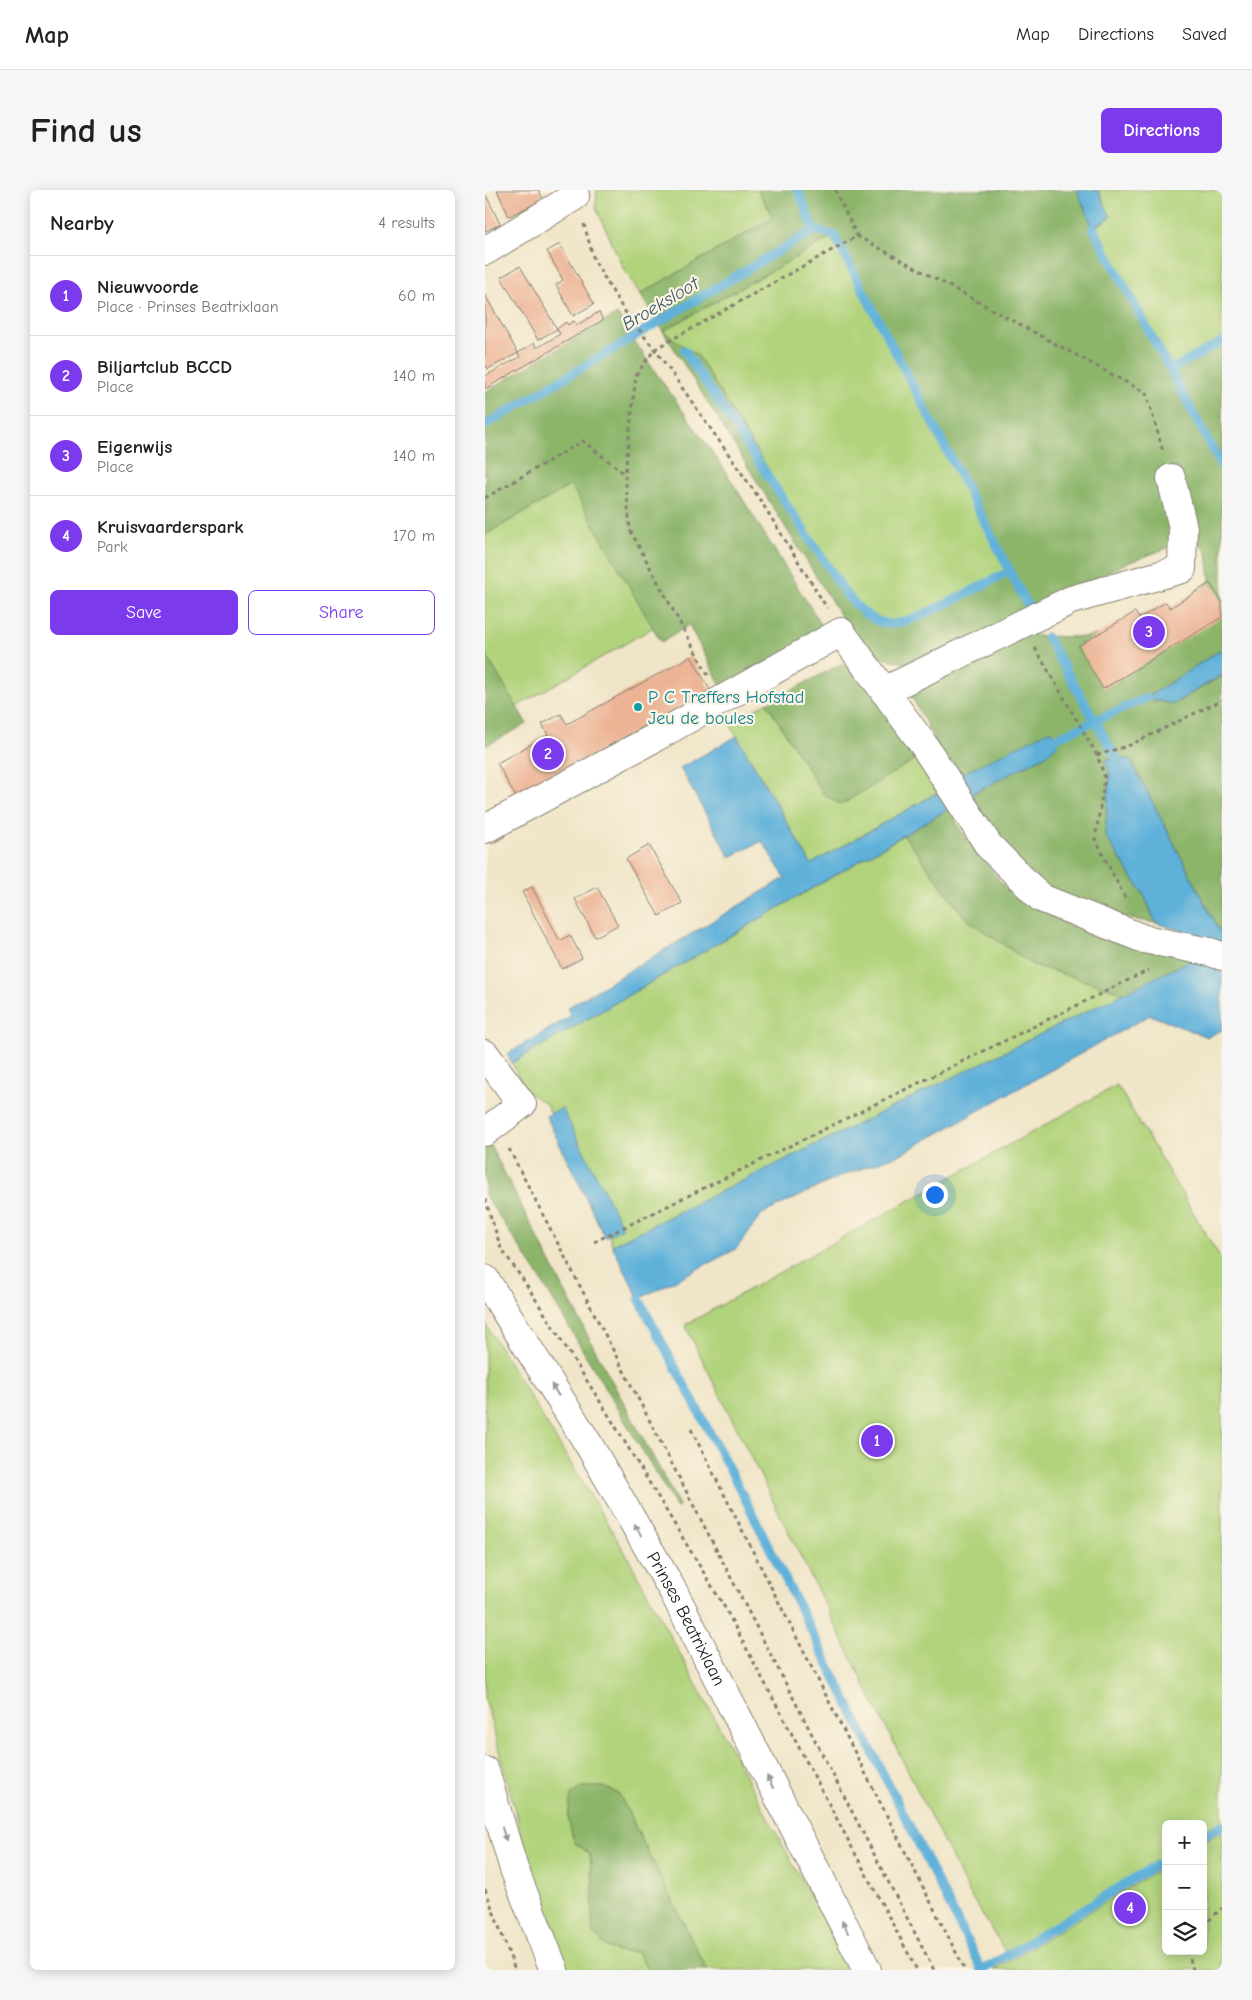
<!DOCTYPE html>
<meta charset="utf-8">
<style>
body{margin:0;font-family:"Comic Neue",sans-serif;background:#f6f6f6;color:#202124}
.controls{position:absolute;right:15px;bottom:15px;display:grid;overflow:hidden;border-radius:8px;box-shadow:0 2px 12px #0003}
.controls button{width:45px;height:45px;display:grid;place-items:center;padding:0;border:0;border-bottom:1px solid #e0e0e0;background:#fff;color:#202124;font:25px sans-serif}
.you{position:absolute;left:449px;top:1004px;width:18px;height:18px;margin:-12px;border:4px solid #fff;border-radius:50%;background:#1a73e8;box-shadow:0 0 0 8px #1a73e833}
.badge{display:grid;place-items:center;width:32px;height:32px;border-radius:50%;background:#7c3aed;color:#fff;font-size:16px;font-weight:700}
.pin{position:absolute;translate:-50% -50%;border:2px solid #fff;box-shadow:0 1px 5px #0006}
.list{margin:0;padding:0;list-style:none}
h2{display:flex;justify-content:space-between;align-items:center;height:65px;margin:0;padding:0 20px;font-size:21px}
h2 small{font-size:16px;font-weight:400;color:#757577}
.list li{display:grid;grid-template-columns:32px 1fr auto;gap:15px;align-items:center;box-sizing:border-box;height:80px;padding:0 20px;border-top:1px solid #e0e0e0}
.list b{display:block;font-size:19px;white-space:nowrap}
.list p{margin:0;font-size:16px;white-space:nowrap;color:#757577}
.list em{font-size:16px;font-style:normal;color:#757577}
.actions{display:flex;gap:10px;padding:15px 20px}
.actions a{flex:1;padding:11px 0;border:1px solid #7c3aed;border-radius:8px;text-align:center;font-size:18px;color:#7c3aed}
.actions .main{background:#7c3aed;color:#fff}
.icon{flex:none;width:28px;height:28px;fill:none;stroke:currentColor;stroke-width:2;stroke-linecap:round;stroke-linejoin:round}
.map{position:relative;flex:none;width:737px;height:1780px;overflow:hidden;border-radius:8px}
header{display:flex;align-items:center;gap:30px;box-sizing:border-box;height:70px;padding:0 25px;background:#fff;border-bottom:1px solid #e0e0e0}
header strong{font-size:24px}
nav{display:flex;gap:28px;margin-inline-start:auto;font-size:18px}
.intro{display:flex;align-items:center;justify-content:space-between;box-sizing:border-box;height:120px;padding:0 30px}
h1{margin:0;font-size:35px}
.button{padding:12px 22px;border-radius:8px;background:#7c3aed;color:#fff;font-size:18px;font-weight:700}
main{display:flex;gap:30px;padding:0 30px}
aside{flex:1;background:#fff;border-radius:8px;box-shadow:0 2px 12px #0003}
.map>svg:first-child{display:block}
</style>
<header>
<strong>Map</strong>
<nav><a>Map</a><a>Directions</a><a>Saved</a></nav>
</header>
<div class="intro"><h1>Find us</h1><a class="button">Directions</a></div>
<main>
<aside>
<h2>Nearby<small>4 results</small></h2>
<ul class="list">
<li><span class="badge">1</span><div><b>Nieuwvoorde</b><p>Place · Prinses Beatrixlaan</p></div><em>60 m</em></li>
<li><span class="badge">2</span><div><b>Biljartclub BCCD</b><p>Place</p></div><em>140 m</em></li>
<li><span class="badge">3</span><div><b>Eigenwijs</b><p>Place</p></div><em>140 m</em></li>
<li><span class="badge">4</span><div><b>Kruisvaarderspark</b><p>Park</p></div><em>170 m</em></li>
</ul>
<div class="actions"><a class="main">Save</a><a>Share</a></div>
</aside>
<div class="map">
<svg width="737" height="1780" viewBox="0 0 737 1780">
<rect width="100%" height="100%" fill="#fcf5e5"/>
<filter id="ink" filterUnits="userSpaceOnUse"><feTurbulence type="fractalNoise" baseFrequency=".02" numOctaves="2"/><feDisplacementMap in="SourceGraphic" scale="10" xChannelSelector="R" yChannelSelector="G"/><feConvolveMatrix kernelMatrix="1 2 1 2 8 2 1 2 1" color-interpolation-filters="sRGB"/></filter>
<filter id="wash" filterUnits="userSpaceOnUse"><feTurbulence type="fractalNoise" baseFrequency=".0096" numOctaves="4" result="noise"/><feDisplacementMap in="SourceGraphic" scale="20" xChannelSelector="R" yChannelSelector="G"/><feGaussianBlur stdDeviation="1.12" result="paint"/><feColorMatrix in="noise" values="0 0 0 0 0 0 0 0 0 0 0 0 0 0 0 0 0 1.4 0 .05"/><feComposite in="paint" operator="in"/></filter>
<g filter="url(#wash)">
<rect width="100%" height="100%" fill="#f0e5c8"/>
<path fill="#b1d37b" stroke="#66784c" d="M112,0h161l15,28 -133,76 -17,-26 -27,-61z
M613,0h124v152l-52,28 -77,-142 17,-11z
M349,46l176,336c-22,11 -99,54 -120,52 -19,-2 -32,-17 -44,-29l-183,-264z
M86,295l83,142 -138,80 -31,-54v-118z
M282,513l56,91 96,-37 18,36 -126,71 -82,-141z
M419,645l61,83 68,47 92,28 -513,252 -6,-26 -60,-115 -21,-14 -13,-27z
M632,895l105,176v561l-19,11v-9h-37v32l-159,98 -37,-59 -285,-570z
M0,1133l140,229 225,418h-143l-88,-176 -17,-7 -28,54 16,13 3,29 23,69h21l11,18h-81l-20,-41 -62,-230z
M737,1641v139h-228l172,-105v86h37v-109z"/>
<path fill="#8cb56b" stroke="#546844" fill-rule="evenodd" d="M273,0h319l16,38 77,141 52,-27v307l-75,49 26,6 49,-28v260l-92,-177 -24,1 4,15 -5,60 40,62 11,26 -57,-9 -48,-24 -52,-45 -29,-50 76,-40 -87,20 -15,-17 -34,-65 117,-61 11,4 46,1 70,-13 13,-5 43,-38 -3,-28 -6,-9 -18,-2 -61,23 -91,47 -122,52 -26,-6 -29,-21 -214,-343 133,-76zM349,46l176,336c-22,11 -99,54 -120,52 -19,-2 -32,-17 -44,-29l-148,-239 -35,-25z
M132,124l32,49 73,103 110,176 -105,55 -38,-72 -28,17 -90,-157 -86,50v-143z
M0,463l42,71 -42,22z
M358,473l31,27 45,67 -78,48 -18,-11 -56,-91z
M465,618l9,20 52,67 86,43 98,20 -70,35 -92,-28 -68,-47 -61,-83z
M0,945l108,211 86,159 -1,3 -2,-1 -138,-232 -53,-80z
M96,1597h22l16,7 88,176h-59l-11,-18c-25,0 -29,-1 -45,-20l1,-50 -3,-28 -16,-12 -6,-24 3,-23z"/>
<path fill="#5fb1da" stroke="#3e667b" d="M592,0h21l13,27 -18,11z
M737,459v26l-49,29 -27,-6z
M566,540l8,13 -13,12 -76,40 -11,-20z
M252,546l74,128 126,-71 13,15 -438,255 -5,-9 64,-38 -4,-8 218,-130 -23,-37 -32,16 -50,-89z
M620,569h25l92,177v7l-66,-20 -11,-26 -40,-62 5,-60z
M710,768l27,11v61l-15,7 -57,-22 -251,140 -58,21 -79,38 -26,35 -97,50 -27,-54z
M77,918l61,120 -18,9 -59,-121z"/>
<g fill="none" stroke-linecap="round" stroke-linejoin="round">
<path stroke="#5fb1da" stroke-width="9" d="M608,38l77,142 52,-28
M199,160l162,244c11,13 25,28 43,30 21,2 99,-42 121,-53l-176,-336 -20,-5
M685,180l52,97
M0,235l329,-195 -16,-40
M525,382l21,39
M562,447l70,122
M571,548l90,-40
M154,1109l105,198 238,473
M718,1646l19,-11
M498,1780l183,-111"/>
</g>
<g id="blocks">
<path fill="#ecb394" d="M12,0h42l4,10 -34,16z
M0,3l15,31 -15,7z
M75,54l34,60 -21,12 -17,-31 7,-5 -16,-29z
M35,76l37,63 -19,11 -37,-63z
M0,105l33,58 -30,16 -3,-6z
M114,122l4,8 -118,69v-13l35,-19 -2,-4 16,-10 3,5 23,-14 -3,-5 9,-7 2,3 6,-4 3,4z
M725,393l12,19v15l-119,72 -25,-43 57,-34 4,6 27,-16 4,6z
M206,466l19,34 -194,107 -19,-34 51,-28 -6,-11 19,-10 6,10z
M15,636l5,10 -13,8 -6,-10z
M164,655l33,58 -23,13 -33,-57z
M47,697l28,54 10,-6 12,23 -20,11 -40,-77z
M112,697l21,38 -23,12 -20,-38z"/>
</g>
</g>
<g filter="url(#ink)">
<use href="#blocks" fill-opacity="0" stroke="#868072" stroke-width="1"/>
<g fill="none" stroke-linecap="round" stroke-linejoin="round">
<defs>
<path id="minor" d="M0,61l90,-55 -1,-6
M399,501l187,-91 111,-31 1,-41 -12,-50
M0,639l171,-92 185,-105 82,112 66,102 52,52 103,41 66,13 12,4
M0,864l37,50 -37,28"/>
<g id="major">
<path id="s1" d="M0,1089l104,166 84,146 194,379"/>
<path d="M0,1581l29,98 40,101"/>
</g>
</defs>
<use href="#minor" stroke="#868072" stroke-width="30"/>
<use href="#major" stroke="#868072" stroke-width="30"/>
<path stroke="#868072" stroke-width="3" stroke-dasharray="4 4" stroke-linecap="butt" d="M350,0l22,46
M99,34l10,36 29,49 39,50 97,139 68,110
M0,308l98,-57 42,33
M550,458l62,107 8,23 -10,61 31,61
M223,485l-78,-145 -5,-56 11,-99 19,-26 202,-113 289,157 17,58
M612,565l31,-9 94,-46
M24,959l425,821
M0,1009l16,49 25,36 85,135 114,189 192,362
M109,1052l555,-272
M206,1239l274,541
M0,1699l30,81
M718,1736l19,-18
M703,1761l5,19"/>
<use href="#minor" stroke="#fff" stroke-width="28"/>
<use href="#major" stroke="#fff" stroke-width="28"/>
</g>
<defs><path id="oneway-solid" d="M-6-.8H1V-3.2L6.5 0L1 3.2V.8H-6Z" transform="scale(1.25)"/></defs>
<g fill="#999">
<use href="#oneway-solid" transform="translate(70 1200) rotate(-122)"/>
<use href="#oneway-solid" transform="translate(153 1340) rotate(-120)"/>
<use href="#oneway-solid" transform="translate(285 1592) rotate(-117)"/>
<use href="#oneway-solid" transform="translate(19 1644) rotate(73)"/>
<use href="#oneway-solid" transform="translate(360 1737) rotate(-117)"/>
</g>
</g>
<circle fill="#0f9aa8" stroke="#fcf5e5" stroke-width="2" cx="153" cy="517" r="5"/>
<g text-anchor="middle" stroke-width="4.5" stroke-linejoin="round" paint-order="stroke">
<g font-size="18" fill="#0d838f" stroke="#fcf5e5" text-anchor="start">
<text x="163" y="513">P C Treffers Hofstad<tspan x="163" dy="21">Jeu de boules</tspan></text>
</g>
<g font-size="18" fill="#1c1c1c" stroke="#fcf5e5">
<text dy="6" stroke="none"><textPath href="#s1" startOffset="395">Prinses Beatrixlaan</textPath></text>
</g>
<g font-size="19" font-style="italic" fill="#375868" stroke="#fcf5e5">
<text transform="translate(175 113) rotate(-31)" y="7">Broeksloot</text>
</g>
</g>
</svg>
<div class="controls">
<button>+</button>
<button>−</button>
<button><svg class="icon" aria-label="layers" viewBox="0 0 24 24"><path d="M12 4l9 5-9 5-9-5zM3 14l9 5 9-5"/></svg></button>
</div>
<div class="you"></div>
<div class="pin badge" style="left:392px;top:1251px">1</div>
<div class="pin badge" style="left:63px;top:564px">2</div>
<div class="pin badge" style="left:664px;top:442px">3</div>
<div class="pin badge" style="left:645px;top:1718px">4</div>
</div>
</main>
